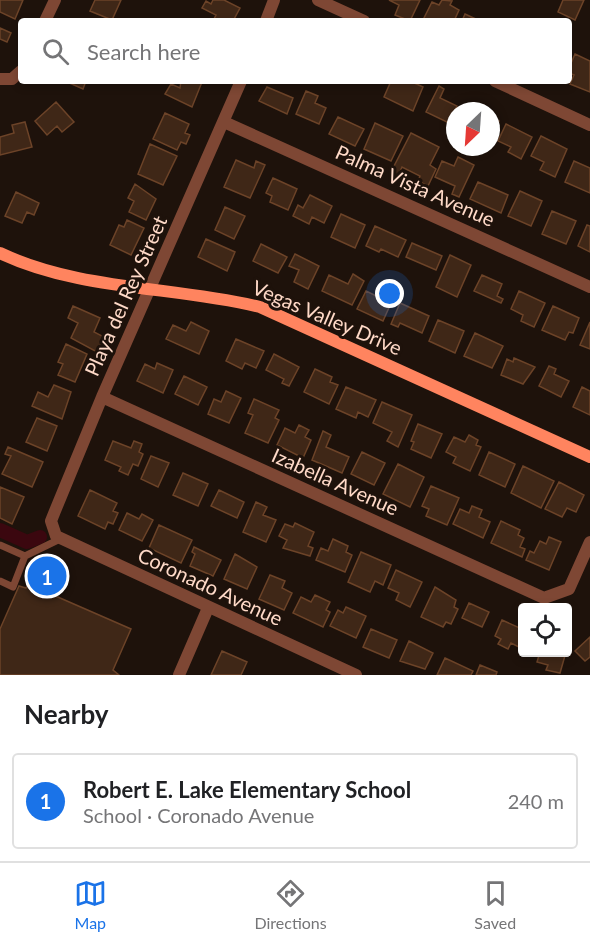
<!DOCTYPE html>
<meta charset="utf-8">
<style>
body{margin:0;font-family:Lato,sans-serif;background:#f2f2f2;color:#202124}
.controls{position:absolute;right:18px;bottom:18px;display:grid;overflow:hidden;border-radius:6px;box-shadow:0 3px 9px #0003}
.controls button{width:54px;height:54px;display:grid;place-items:center;padding:0;border:0;border-bottom:2px solid #e0e0e0;background:#fff;color:#202124;font:30px sans-serif}
.compass{position:absolute;left:446px;top:102px;width:54px;height:54px;border-radius:50%;background:#fff;box-shadow:0 3px 9px #0003;rotate:205deg}
.you{position:absolute;left:390px;top:294px;width:21px;height:21px;margin:-15px;border:4px solid #fff;border-radius:50%;background:#1a73e8;box-shadow:0 0 0 9px #1a73e833}
.badge{display:grid;place-items:center;width:39px;height:39px;border-radius:50%;background:#1a73e8;color:#fff;font-size:20px;font-weight:700}
.pin{position:absolute;translate:-50% -50%;border:3px solid #fff;box-shadow:0 2px 6px #0006}
.list{margin:0;padding:0;list-style:none}
h2{display:flex;justify-content:space-between;align-items:center;height:78px;margin:0;padding:0 24px;font-size:26px}
h2 small{font-size:20px;font-weight:400;color:#757577}
.list li{display:grid;grid-template-columns:39px 1fr auto;gap:18px;align-items:center;box-sizing:border-box;height:96px;margin:0 12px 12px;padding:0 12px;border:2px solid #e0e0e0;border-radius:6px}
.list b{display:block;font-size:22px;white-space:nowrap}
.list p{margin:0;font-size:20px;white-space:nowrap;color:#757577}
.list em{font-size:20px;font-style:normal;color:#757577}
.icon{flex:none;width:33px;height:33px;fill:none;stroke:currentColor;stroke-width:2;stroke-linecap:round;stroke-linejoin:round}
.map{position:relative;flex:none;width:590px;height:675px;overflow:hidden}
.search{position:absolute;background:#fff;box-shadow:0 3px 9px #0003;left:18px;right:18px;top:18px;height:66px;display:flex;align-items:center;gap:15px;box-sizing:border-box;padding:0 21px;border-radius:6px;color:#757577;font-size:22px}
.sheet{height:186px;background:#fff}
nav{display:flex;justify-content:space-around;align-items:center;box-sizing:border-box;height:84px;border-top:2px solid #e0e0e0;background:#fff;font-size:16px;color:#757577}
nav a{display:grid;justify-items:center;gap:3px}
nav .on{color:#1a73e8}
.map>svg:first-child{display:block}
</style>
<div class="map">
<svg width="590" height="675" viewBox="0 0 590 675">
<rect width="100%" height="100%" fill="#1e120b"/>
<g fill="none" stroke-linecap="round" stroke-linejoin="round">
<path stroke="#3b070f" stroke-width="14" d="M0,530l27,12 13,-5"/>
</g>
<path fill="#3f2717" stroke="#6c4328" stroke-width="1.5" d="M0,0h23l-8,19 -15,-7z
M95,0h26l-9,20 -22,-9z
M213,0h11l16,8 -7,13h-20l3,-6 -14,-7 4,-7 5,3z
M389,0h31l-10,21 -15,-6 4,-10z
M442,0l10,1 -2,4 9,5 -5,11h-24l-6,-3 8,-16 7,3z
M563,0h21l-9,20 -17,-8z
M465,14l15,7h-18z
M0,28l11,5 -4,9 -7,-3z
M575,54l15,7v31l-20,-8 4,-9 -5,-2v-5z
M65,81h21l-3,8z
M181,81l21,1 -10,25 -27,-13 6,-10 9,4z
M391,81h19l13,6 -10,24 -29,-14z
M439,86l5,3 -4,9 17,8 -8,17 -23,-11z
M267,87l26,11 -6,16 -28,-13z
M306,91l12,5 -3,7 11,5 -7,16 -23,-10z
M56,102l18,20 -12,10 -5,-6 -10,9 -12,-14z
M165,113l24,11 -4,9 5,2 -4,9 -5,-2 -4,8 -24,-11z
M338,117l26,12 -9,17 -26,-12z
M491,117l8,4 -7,14h-1z
M25,122l7,25 -32,8v-18l14,-4 -2,-8z
M375,123l28,13 -12,25 -27,-12z
M506,124l26,13 -11,22 -13,-7 3,-5 -13,-6z
M411,133l28,14 -9,18 6,4 -8,17 -10,-5 2,-5 -18,-9 -4,9 -7,-4z
M541,136l26,13 -12,28 -15,-7 4,-8 -13,-6z
M150,144l27,12 -14,29 -25,-11z
M458,157l16,8 -15,32 -7,-3 3,-8 -20,-9 7,-16 12,5z
M236,160l18,8 2,-7 9,4 -15,33 -26,-11z
M574,161l16,7v25l-25,-11z
M273,178l24,11 -9,21 -18,-8 2,-6 -6,-3z
M478,182l30,13 -7,18 -31,-14z
M135,184l21,15 -10,21 -17,-8 5,-11 -6,-3z
M520,191l22,10 -11,25 -23,-10z
M16,192l23,11 -5,12 -7,-3 -5,11 -17,-7z
M310,195l22,11 -8,17 -12,-6 -3,7 -16,-8 5,-11 5,3z
M225,207l20,9 -11,23 -19,-9z
M552,211l24,10 -10,23 -24,-10z
M341,214l24,11 -10,23 -24,-11z
M127,220l17,8 -13,27 -21,-10 9,-20 5,2z
M587,225l3,1v26l-12,-6z
M375,226l31,14 -8,17 -17,-8 -2,3 -13,-6z
M206,239l29,13 -8,19 -29,-14z
M412,243l30,13 -6,14 -30,-13z
M261,244l26,13 -9,16 -25,-12z
M295,254l24,12 -11,23 -14,-7 5,-12 -10,-4z
M450,255l21,10 -14,32 -21,-10z
M353,274l11,7 -12,24 -30,-14 7,-16 19,9z
M482,275l20,9 -5,12 6,3 -2,4 -27,-12z
M366,291l25,12 -8,18 -26,-12z
M519,291l26,12 -11,24 -13,-6 2,-6 -12,-6z
M400,303l29,13 -7,17 -22,-10 -2,4 -7,-3z
M73,306l27,12 -6,14 10,5 -7,15 -26,-14 7,-15 -10,-5z
M553,306l26,12 -6,15 -4,-1 -4,8 -23,-10z
M438,320l26,11 -9,22 -26,-12z
M191,322l18,9 -10,23 -33,-15 7,-14 13,6z
M590,322v27l-10,-4z
M475,333l28,13 -11,22 -28,-12z
M236,339l28,12 -8,17 -11,-5 -3,6 -16,-8z
M66,344l21,10 -12,28 -17,-7 5,-11 -5,-2z
M274,354l25,13 -10,19 -7,-3 2,-4 -18,-9z
M514,358l21,9 -12,17 -22,-9 6,-16 6,3z
M157,363l16,7 -10,23 -26,-12 8,-17 10,5z
M549,366l7,3 -2,5 15,7 -8,16 -22,-11z
M315,369l17,8 -2,5 8,3 -9,19 -25,-12z
M184,376l23,11 -9,18 -23,-11z
M54,385l17,7 -9,27 -30,-13 6,-14 10,5z
M346,387l30,13 -8,17 -10,-5 -2,6 -20,-9z
M582,387l8,4v24l-17,-8z
M226,391l15,7 -12,25 -21,-9 6,-15 7,3z
M254,399l25,11 -4,8 4,2 -11,23 -23,-10 8,-18 -5,-2z
M382,402l30,13 -14,32 -11,-6 5,-9 -19,-9z
M37,418l20,8 -10,25 -21,-9z
M418,424l24,10 -11,24 -20,-9 3,-7 -3,-1z
M299,425l10,5 -4,7 6,3 -8,18 -26,-13 8,-17 10,5z
M323,431l8,4 -5,12 23,10 -7,16 -30,-13z
M469,435l9,5 -2,5 5,2 -11,24 -17,-8 3,-6 -10,-5 8,-15 11,5z
M113,441l18,7 3,-7 8,3 -3,8 4,2 -5,12 -5,-2 -5,11 -9,-4 2,-4 -16,-7z
M8,447l35,15 -11,25 -30,-13 9,-18 -6,-2z
M362,452l23,11 -11,22 -23,-11z
M489,452l26,12 -10,23 -26,-12z
M151,456l18,7 -11,24 -17,-8z
M398,464l26,13 -14,30 -27,-13z
M523,466l31,15 -13,27 -30,-15z
M183,473l25,11 -10,22 -25,-11z
M559,482l25,13 -8,17 -9,-4 -5,9 -17,-8z
M431,486l28,12 -12,27 -21,-9 3,-7 -7,-3z
M0,487l24,10 -12,27 -12,-6z
M90,490l27,13 -4,8 5,2 -5,11 -5,-2 -3,7 -27,-13z
M219,490l25,12 -7,16 -26,-12z
M256,502l11,5 -4,8 13,5 -10,22 -23,-10z
M472,506l10,4 -3,7 11,5 -7,16 -30,-14 7,-15 9,4z
M127,513l12,6 3,-5 11,6 -11,21 -23,-11z
M501,521l19,9 -2,5 6,3 -4,9 5,2 -3,8 -31,-14z
M295,523l19,9 -6,14 5,2 -3,8 -27,-8 4,-8 -8,-4 6,-12 8,3z
M159,525l33,15 -11,23 -32,-15z
M549,537l12,5 -12,28 -23,-10 4,-9 4,2 6,-12 6,3z
M333,539l15,7 -2,6 6,3 -7,17 -29,-12 5,-12 7,3z
M194,547l27,13 -8,16 -23,-10 5,-12 -3,-2z
M361,552l30,13 -8,20 -8,-4 -5,11 -22,-10z
M235,554l22,13 -10,22 -23,-10z
M396,570l26,12 -12,25 -14,-7 3,-7 -11,-5z
M270,575l15,6 -3,7 10,5 -8,17 -25,-11z
M28,584l103,45 -18,41 6,5h-119v-46l19,-43 7,2z
M435,587l21,13 -2,7 4,2 -7,15 -5,-2 -3,5 -22,-10z
M315,595l15,7 -4,8 4,2 -7,15 -30,-14 8,-16 10,5z
M469,603l20,9 -7,15 -20,-9z
M346,607l20,9 -10,22 -26,-12 8,-16 5,3z
M502,620l20,9 -1,19 -10,-5 -3,6 -10,-5 3,-5 -6,-3z
M371,629l26,11 -8,18 -26,-11z
M590,637v20l-5,4 -10,-10z
M409,641l24,12 -8,16 -25,-8z
M222,651l25,11 -6,13h-30z
M540,652h26l-6,21 -14,-3 2,-5 -11,-3z
M445,658l28,13 -2,4h-34z
M480,665l17,7 -1,3h-20z"/>
<g fill="none" stroke-linecap="round" stroke-linejoin="round">
<path stroke="#7e4734" stroke-width="7" d="M0,545l25,11
M0,581l13,6 12,-31 35,-17"/>
<path stroke="#7e4734" stroke-width="12" d="M318,0l46,21
M45,21l10,-21
M266,21l8,-21
M0,79h12l9,-8
M241,81l-139,316 -47,114 -4,10 5,15 300,139
M495,81l95,44
M224,122l366,165
M102,397l442,201 25,-9 21,-47
M179,675l29,-67"/>
<path stroke="#ff845f" stroke-width="12" d="M0,253c80,38 174,33 260,54l330,150"/>
</g>
<g text-anchor="middle" stroke-width="6" stroke-linejoin="round" paint-order="stroke">
<g font-size="20" fill="#ffdac8" stroke="#1e120b">
<text transform="translate(415 186) rotate(24)" y="7">Palma Vista Avenue</text>
<text transform="translate(126 296) rotate(-66)" y="7">Playa del Rey Street</text>
<text transform="translate(327 318) rotate(23)" y="7">Vegas Valley Drive</text>
<text transform="translate(335 482) rotate(24)" y="7">Izabella Avenue</text>
<text transform="translate(210 587) rotate(25)" y="7">Coronado Avenue</text>
</g>
</g>
</svg>
<div class="controls">
<button><svg class="icon" aria-label="locate" viewBox="0 0 24 24"><circle cx="12" cy="12" r="6"/><path d="M12 2v4M12 18v4M2 12h4M18 12h4"/></svg></button>
</div>
<svg class="compass" viewBox="-18 -18 36 36"><path d="M0-13l5 13h-10z" fill="#e53935"/><path d="M0 13l5-13h-10z" fill="#757577"/></svg>
<div class="you"></div>
<div class="pin badge" style="left:47px;top:576px">1</div>
<div class="search"><svg class="icon" aria-label="search" viewBox="0 0 24 24"><circle cx="10" cy="10" r="6"/><path d="M15 15l6 6"/></svg>Search here</div>
</div>
<section class="sheet">
<h2>Nearby<small></small></h2>
<ul class="list">
<li><span class="badge">1</span><div><b>Robert E. Lake Elementary School</b><p>School · Coronado Avenue</p></div><em>240 m</em></li>
</ul>
</section>
<nav>
<a class="on"><svg class="icon" aria-label="map" viewBox="0 0 24 24"><path d="M3 6l6-2 6 2 6-2v14l-6 2-6-2-6 2zM9 4v14M15 6v14"/></svg>Map</a>
<a><svg class="icon" aria-label="directions" viewBox="0 0 24 24"><path d="M12 3l9 9-9 9-9-9zM9 14v-3h6M13 9l2 2-2 2"/></svg>Directions</a>
<a><svg class="icon" aria-label="saved" viewBox="0 0 24 24"><path d="M7 4h10v16l-5-4-5 4z"/></svg>Saved</a>
</nav>
